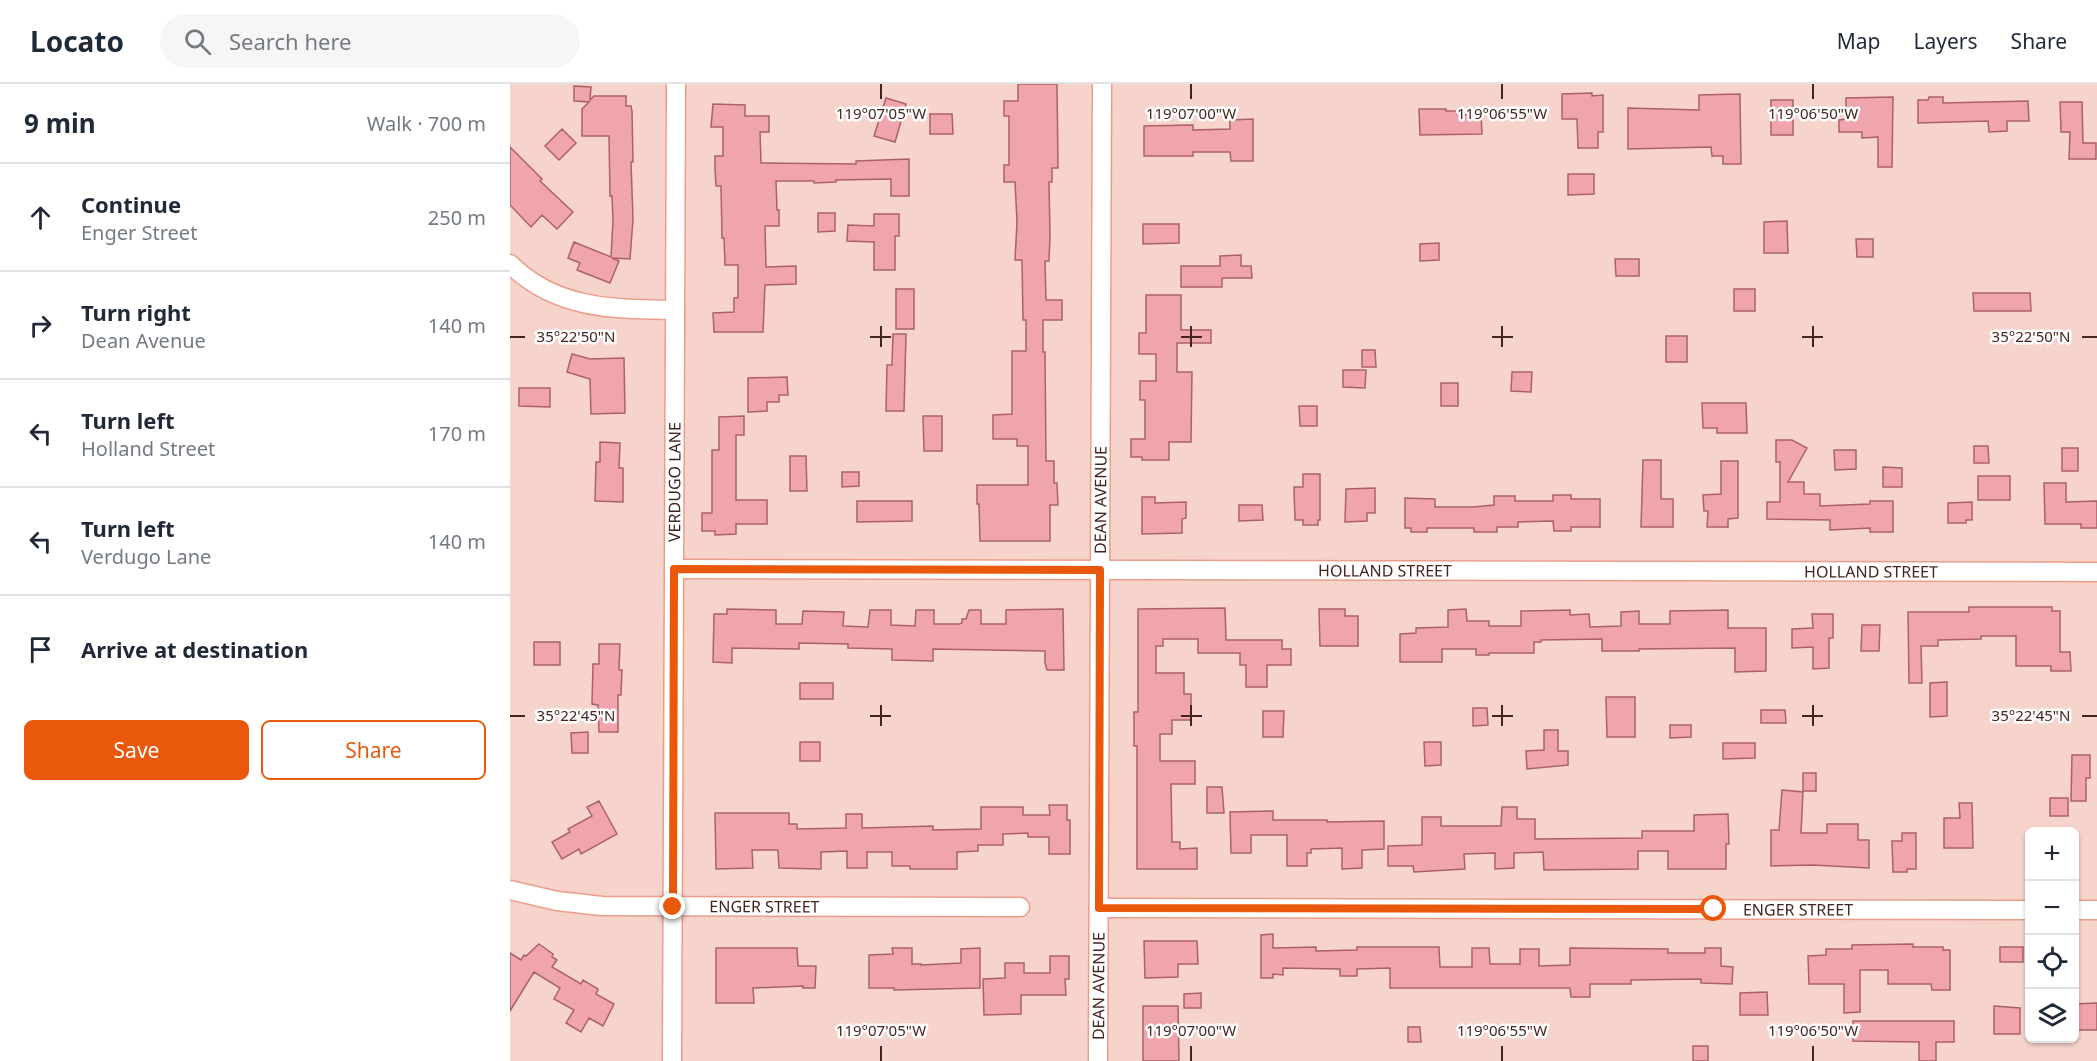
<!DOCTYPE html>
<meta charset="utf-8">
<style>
body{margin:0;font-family:"Noto Sans",sans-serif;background:#f6f6f7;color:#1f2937}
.controls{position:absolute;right:18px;bottom:18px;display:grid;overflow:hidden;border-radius:9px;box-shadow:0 2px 4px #0004}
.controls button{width:54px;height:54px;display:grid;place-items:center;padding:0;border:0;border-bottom:2px solid #e0e1e3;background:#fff;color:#1f2937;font:30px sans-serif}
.stop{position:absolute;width:18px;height:18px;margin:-14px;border:4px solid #ea580c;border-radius:50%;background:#fff}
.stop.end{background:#ea580c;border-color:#fff;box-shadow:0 2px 6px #0008}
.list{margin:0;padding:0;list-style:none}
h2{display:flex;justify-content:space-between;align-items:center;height:78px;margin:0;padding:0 24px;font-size:26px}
h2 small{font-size:20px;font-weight:400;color:#747a83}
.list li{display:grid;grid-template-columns:39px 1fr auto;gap:18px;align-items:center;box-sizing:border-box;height:108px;padding:0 24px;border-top:2px solid #e0e1e3}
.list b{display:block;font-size:22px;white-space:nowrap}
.list p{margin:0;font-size:20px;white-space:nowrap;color:#747a83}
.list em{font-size:20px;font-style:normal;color:#747a83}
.actions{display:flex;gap:12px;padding:18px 24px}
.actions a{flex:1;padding:14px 0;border:2px solid #ea580c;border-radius:9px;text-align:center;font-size:21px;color:#ea580c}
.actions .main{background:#ea580c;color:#fff}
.icon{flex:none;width:33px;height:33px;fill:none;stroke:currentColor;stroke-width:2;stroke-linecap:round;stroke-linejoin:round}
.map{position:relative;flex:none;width:1587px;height:977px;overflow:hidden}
header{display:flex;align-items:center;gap:36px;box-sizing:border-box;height:84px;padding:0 30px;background:#fff;border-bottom:2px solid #e0e1e3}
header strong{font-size:28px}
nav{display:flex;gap:33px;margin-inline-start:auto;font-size:21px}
.search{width:420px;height:54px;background:#f6f6f7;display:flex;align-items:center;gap:15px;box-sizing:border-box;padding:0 21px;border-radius:33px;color:#747a83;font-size:22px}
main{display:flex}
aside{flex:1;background:#fff}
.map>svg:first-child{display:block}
</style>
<header>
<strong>Locato</strong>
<div class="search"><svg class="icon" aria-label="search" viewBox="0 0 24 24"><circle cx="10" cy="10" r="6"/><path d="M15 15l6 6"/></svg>Search here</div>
<nav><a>Map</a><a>Layers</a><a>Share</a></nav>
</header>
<main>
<aside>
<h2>9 min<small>Walk · 700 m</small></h2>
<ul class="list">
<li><svg class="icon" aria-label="ahead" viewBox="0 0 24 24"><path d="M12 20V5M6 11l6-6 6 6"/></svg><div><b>Continue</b><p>Enger Street</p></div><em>250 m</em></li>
<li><svg class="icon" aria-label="right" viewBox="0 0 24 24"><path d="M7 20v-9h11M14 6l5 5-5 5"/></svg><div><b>Turn right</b><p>Dean Avenue</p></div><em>140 m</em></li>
<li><svg class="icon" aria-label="left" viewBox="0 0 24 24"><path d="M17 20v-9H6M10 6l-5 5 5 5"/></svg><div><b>Turn left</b><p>Holland Street</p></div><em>170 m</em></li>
<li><svg class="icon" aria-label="left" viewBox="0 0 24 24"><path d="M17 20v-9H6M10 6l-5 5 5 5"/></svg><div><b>Turn left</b><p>Verdugo Lane</p></div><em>140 m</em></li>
<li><svg class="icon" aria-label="arrive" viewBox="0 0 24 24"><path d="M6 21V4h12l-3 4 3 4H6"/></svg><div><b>Arrive at destination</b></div></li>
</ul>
<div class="actions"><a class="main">Save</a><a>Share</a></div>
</aside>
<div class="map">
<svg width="1587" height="977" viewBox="0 0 1587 977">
<rect width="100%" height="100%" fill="#f6d4cc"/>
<path fill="#f0a4ab" stroke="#ac6068" stroke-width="1.5" d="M508,0h39l1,84h-6v14h-3l1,54 -1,25h-4l1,39h16v20h-19v32h2l1,109h8v22h3l1,22h-8v36h-70l-1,-37h-2v-19h51v-39h-11v-7h-24v-24l19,-1v-63h14v-31h-3l-1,-60h-7l2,-38 -2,-40h-11v-17h5v-49h-5v-15h14z
M64,2l17,1 -1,13 4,-4h32v10h5l1,5 1,51h-2l2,57 -3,40 -18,-1 7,3 -9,22 -33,-13 3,-7 -12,-5 6,-16 37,15 2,-37 -1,-24h-2l-1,-60h-27v-27l7,-7 -15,-1z
M1082,9v3l11,-1v37h-5v16h-20l-1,-29h-15v-25z
M1230,10l1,70h-18v-8h-11l-1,-9 -83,2v-41l71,2v-15z
M1383,13l-1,70h-14v-30l-16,1v-6h-23v-12l7,-1v-21z
M1419,13h14v6l85,-2 1,20h-22v10l-18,1 -1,-11 -70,2v-23h10z
M376,14l20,6 -11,38 -21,-6z
M1261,16h22v35h-22z
M1550,18h22l1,41h13v16h-27l1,-27h-9z
M203,20l32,1v11h24v16h-9l1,31 95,1v-3l53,-2v37h-18v-17l-55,1v2l-22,1v-2h-38l1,29h2v16h-14l1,41 30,-1v18l-31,1 -2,47h-49l-1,-19 21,-1v-14h4v-33h-13l-1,-27h-2l-1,-52h-5l-1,-17v-13h8v-29h-12z
M909,25h27v2h13v4l22,-1 1,20 -62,1z
M420,30h22l1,20h-23z
M743,35v42h-22l-1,-9h-37v4h-49v-30l49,-1v5l37,-1v-9z
M52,45l14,14 -17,17 -14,-14z
M0,63l32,32 -2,2 33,31 -16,17 -15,-14 -11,12 -21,-22z
M1058,90h26v20l-26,1z
M308,129h17v18l-17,1z
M364,130h25v22h-4v34h-21v-28l-27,-1 1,-16 26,1z
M1277,137l1,32h-24v-31z
M633,140h36v19l-36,1z
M1346,155h17v18h-16z
M929,159v17l-19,1v-17z
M731,171v11h10l1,12h-30v9h-41v-21h39v-10z
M1105,175h24v17h-23z
M386,205h18v40h-18z
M1224,205h21v22h-21z
M1463,209h57l1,18h-57z
M636,211h35v35h30v13h-34v29h15l-1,70h-22v18h-27v-3h-11v-18h14v-39h-5v-19h16v-27h-17v-21h7z
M383,250h13l-2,77h-18l1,-46h5z
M1156,252h21v26h-21z
M852,266h13l1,17h-14z
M62,270l18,5 34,-1 1,55 -34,1 -1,-35 -23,-7z
M833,286h23l-1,18 -22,-1z
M1002,288h20l-1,20 -20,-1z
M277,293l1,18h-9v7h-12v9l-19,1v-34z
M931,299h17v23h-17z
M9,304h31v19l-31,-1z
M1192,319h44l1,30h-30v-5h-14z
M789,322h18v20h-17z
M234,332v19h-8v65h31v24h-31v10l-21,1v-4h-13v-18h10v-63h7v-33z
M413,332h19v35h-18z
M1266,356h16l15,8 -19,34h16v12h16v12l50,-2v-3h23v31h-23v-4l-40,2v-10l-63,-1v-17h13v-40h-4z
M90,358l20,1 -1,25h4v34l-28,-1 1,-39h4z
M1464,362h14l1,17h-15z
M1552,364h16v23h-16z
M1324,366h22v19l-21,1z
M280,372h16l1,35h-17z
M1133,376h18v39h12v28h-32z
M1211,377h17v57l-10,1v8h-21l1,-16h-4l-1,-16 18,-1z
M1373,383l19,1v19h-19z
M332,388h17v14l-17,1z
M793,390h17v46h-2v5h-15v-5h-8l-1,-33h9z
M1468,392h32v24h-32z
M1534,399h22v19l31,-1v27h-16v-4h-36z
M865,404v25h-8v8l-22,1 1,-33z
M1043,411h18v4h29v28h-29v4h-17l-1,-10 -35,1v5h-21v5h-23v-4h-47v4h-16v-4h-6v-30l30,1v8h38l21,-2v-9h21v5h38z
M632,413h13v6l31,-1v16l-4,1v14l-40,1z
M347,417h55v20l-55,1z
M1462,418v18h-6v3h-18v-20z
M729,421h23l1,15 -24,1z
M1459,523h83v4h8v41h10l1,19h-20v-5h-35v-30h-35v3l-43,1v6h-17l1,37h-13l-1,-71h61z
M715,524l1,32h56v9h9v16h-24v22h-21v-22h-6v-12h-42v-14h-35v7h-7v27h28v21h7v26h-19v14h-12v27h35v23h-24l1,58h8v7l17,-1v21h-60v-123h-3v-34h4v-103z
M217,525l49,1v14h26l1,-13 41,1 -1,14 25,1 2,-17h21v15l24,1 1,-16h18v14h25l3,-1v-4h4l3,-9h12v14h25v-14l57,-1 1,61h-17l-2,-7v-12l-112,-2v12l-41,-1v-11l-44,-1v-4l-49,-1v6l-67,-1v15l-19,-1 1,-48h13z
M809,525h26v7h13v30h-38z
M956,525l1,12h22v5h32v-15l49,-1v5l19,-1 1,13 31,-1v-14l18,-1v13h31v-13l58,-1v18h38v43l-31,1v-24l-96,1v2h-37v-12l-61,1v2h-7v11h-45v2h-13v-6h-34v13h-42v-28l16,-1v-5l32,-1v-17z
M1302,530h21v24h-4v30l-16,1v-22l-21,1v-19l21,-1z
M1352,541h18l-1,26h-18z
M24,558h26v23h-26z
M89,560h21l-1,26h3l-1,25h-3v37h-19l-1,-27 -6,-1 1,-40h6z
M1437,598v34l-17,1v-34z
M290,599h33v16h-33z
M1096,613h29v40h-28z
M963,624h14l1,17 -15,1z
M1251,626h24l1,13h-25z
M753,627h21l-1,26h-20z
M1160,641h21v12l-21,1z
M1034,646h14v21h10v14l-41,4 -1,-18 18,-1z
M78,648v21h-16l-1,-20z
M290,658h20v19h-20z
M914,658h17v23l-16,1z
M1213,659h32v15l-32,1z
M1562,671h18v23h-4v23h-15z
M1293,689h13v18h-13z
M697,703h15l2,26h-17z
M1272,706l21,2 -2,41h26v-9h31v16h11v28l-56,-3 -42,1v-36h8z
M1540,714h18v18h-18z
M89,717l18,33 -36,20 -2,-5 -17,10 -10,-17 18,-10 -2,-3 24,-13 -5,-9z
M1449,719h13l1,45h-29v-30h16z
M539,721h18v15h3v34h-21v-17h-21v-4l-25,1v11h-25v6l-21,1v17h-47v-3h-18v-14h-25v16h-20v-17l-26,1v17l-42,-1 -1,-18h-26l1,18 -37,1 -1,-56h74v11h8v5l49,-1v-14h16v14l71,-2v4l48,-1v-22h42v8h27z
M992,723h15v12h18v20l107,-1v-7h52v-16l34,-1 1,30h-3v25h-58v-18h-30v18l-94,1 -1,-18 -29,1v15l-19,1v-16l-31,1 1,15 -51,3 -1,-6h-25v-20l34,-1v-28h19v9h60z
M763,727v9h54v2l57,-1v28l-22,1v18l-20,1v-21l-31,1v4h-4v13h-20v-31h-36v18h-20l-1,-41z
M1392,749h14v36h-9v3h-14l-1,-31h10z
M763,850v14l43,-1v4l41,-1v-3h82l1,20h32v-19h17l1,16h30v-15h19v17l31,-1v-17l98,1v4h37v-5h16v18l12,1 -1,17 -31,-1v-4l-70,1v4h-41v13h-19l-1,-9h-180v-20l-33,1v7h-17v-7l-57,-1v7l-10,-1v4h-12v-43z
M634,857h53l1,23h-20v13l-33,1z
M29,860l14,10 -1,3 5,3 -5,7 29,17 2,-4 15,9 -2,5 18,10 -11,22 -14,-8 -8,14 -15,-9 8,-13 -20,-11 6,-11 -26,-16 -24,39v-58l11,7 3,-5 2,1z
M1403,860v3h30v3h7v40h-18l-1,-6h-43v-14h-28v42l-16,1v-29h-35l-1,-28 18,-1v-6h26v-4z
M1490,863h23v15h-23z
M206,864h81l1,18h18l-1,22h-12v-2l-50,2 1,15h-38z
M382,864h20v16h9v1l40,-2v-14l19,-1v40l-86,2v-2h-25v-33l24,-1z
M540,872h19v23h-4l1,16h-45v19l-37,1 -1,-36 22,-1v-15h19v10h26z
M1257,908l1,23h-28v-22z
M691,909v15h-17v-14z
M1587,919v27h-23v-26z
M633,922h35l1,55h-36z
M1484,922l26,2v26h-26z
M1343,937h101v21h-18v19h-17v-19l-66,-1z
M898,943h12l1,15h-13z
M1183,962h15v15h-15z"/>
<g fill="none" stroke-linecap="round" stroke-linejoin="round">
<defs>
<g id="minor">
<path d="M0,180c46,46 105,45 165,46"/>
<path id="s1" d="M164,485l1423,3"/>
<path id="s2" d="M0,806l47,11 45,5 418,1"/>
<path id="s3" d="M589,824l931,2"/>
<path d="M1564,826h23"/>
<path id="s4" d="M162,977l4,-977"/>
<path id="s5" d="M588,977l4,-977"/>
</g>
</defs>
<use href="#minor" stroke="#ec9d8a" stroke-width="21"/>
<use href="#minor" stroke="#fff" stroke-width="18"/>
</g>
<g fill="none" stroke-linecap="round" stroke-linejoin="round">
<path stroke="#ea580c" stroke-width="8" d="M163,823l1,-338 426,1 -1,338 615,1"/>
</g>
<path fill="none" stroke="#44251e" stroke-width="2" d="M371,0v15M681,0v15M992,0v15M1303,0v15M371,242v21M681,242v21M992,242v21M1303,242v21M0,253h15M360,253h21M671,253h21M982,253h21M1292,253h21M1572,253h15M371,621v21M681,621v21M992,621v21M1303,621v21M0,632h15M360,632h21M671,632h21M982,632h21M1292,632h21M1572,632h15M371,962v15M681,962v15M992,962v15M1303,962v15"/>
<g text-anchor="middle" stroke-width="5" stroke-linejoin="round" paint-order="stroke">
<g font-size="16" fill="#44251e" stroke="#fefefe">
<text dy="6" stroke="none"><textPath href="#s4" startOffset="579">VERDUGO LANE</textPath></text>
<text dy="6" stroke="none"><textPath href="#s5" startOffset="561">DEAN AVENUE</textPath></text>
<text dy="6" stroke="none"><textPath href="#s1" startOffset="711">HOLLAND STREET</textPath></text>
<text dy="6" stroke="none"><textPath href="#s1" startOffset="1197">HOLLAND STREET</textPath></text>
<text dy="6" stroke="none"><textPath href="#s2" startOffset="256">ENGER STREET</textPath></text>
<text dy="6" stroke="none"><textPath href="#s3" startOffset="699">ENGER STREET</textPath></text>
<text dy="6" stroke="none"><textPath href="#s5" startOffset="75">DEAN AVENUE</textPath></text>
</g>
</g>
<g font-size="15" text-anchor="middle" fill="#44251e" stroke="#fefefe" stroke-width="5" stroke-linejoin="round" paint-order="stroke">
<text x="371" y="35">119°07'05"W</text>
<text x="681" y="35">119°07'00"W</text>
<text x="992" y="35">119°06'55"W</text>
<text x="1303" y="35">119°06'50"W</text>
<text x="66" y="258">35°22'50"N</text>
<text x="1521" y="258">35°22'50"N</text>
<text x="66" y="637">35°22'45"N</text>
<text x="1521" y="637">35°22'45"N</text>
<text x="371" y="952">119°07'05"W</text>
<text x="681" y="952">119°07'00"W</text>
<text x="992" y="952">119°06'55"W</text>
<text x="1303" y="952">119°06'50"W</text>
</g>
</svg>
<div class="controls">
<button>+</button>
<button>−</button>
<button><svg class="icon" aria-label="locate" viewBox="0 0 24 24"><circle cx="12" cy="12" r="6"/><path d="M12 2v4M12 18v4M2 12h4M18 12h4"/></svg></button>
<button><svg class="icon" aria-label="layers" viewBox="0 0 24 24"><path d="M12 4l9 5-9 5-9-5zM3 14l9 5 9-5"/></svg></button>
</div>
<div class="stop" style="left:1204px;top:825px"></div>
<div class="stop end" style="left:163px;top:823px"></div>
</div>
</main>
